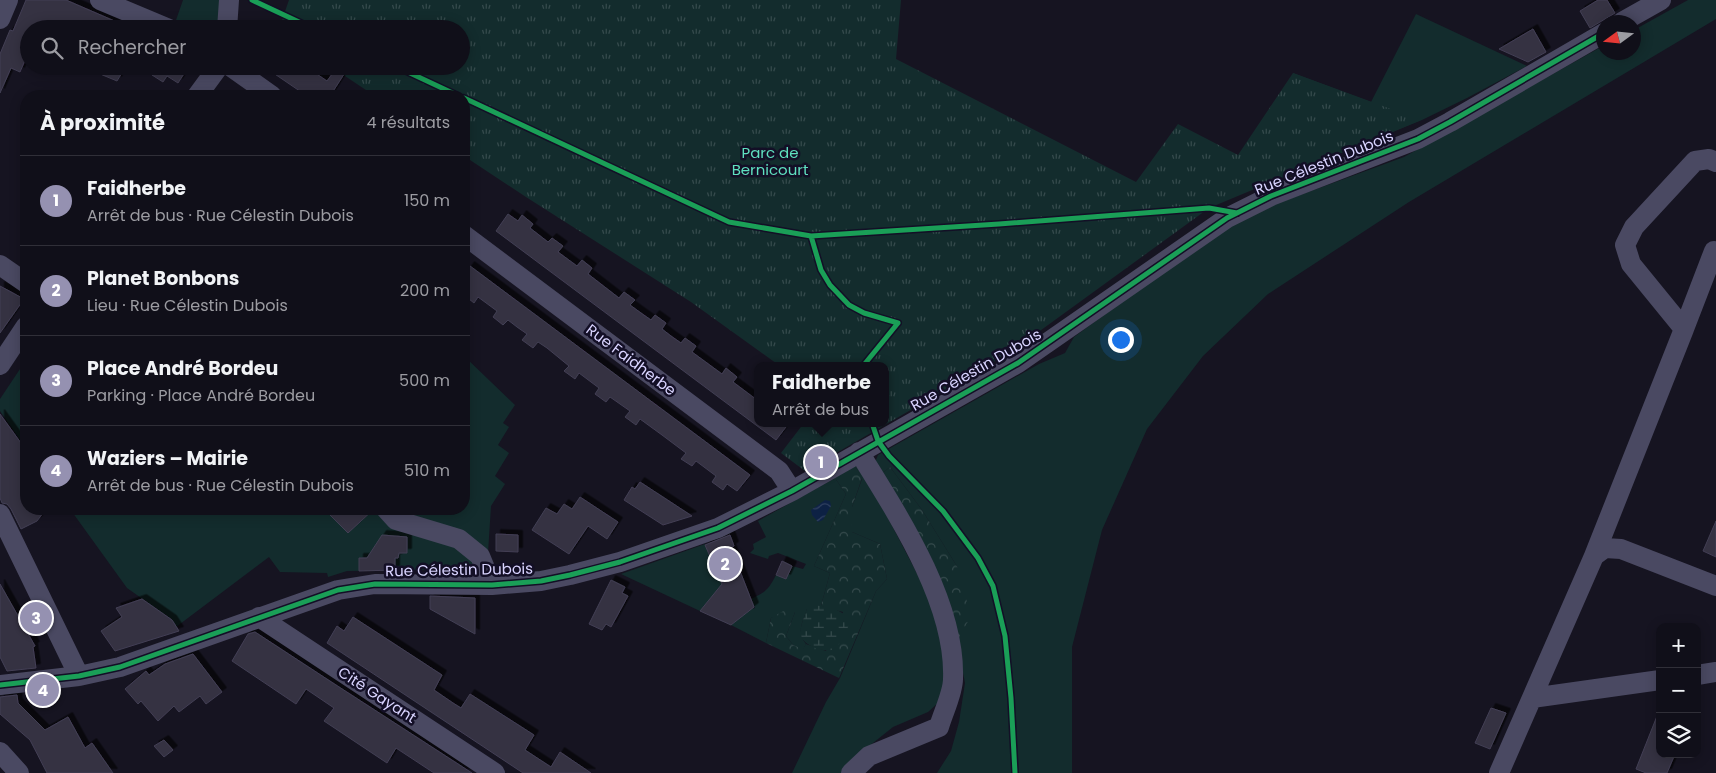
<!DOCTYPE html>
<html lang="fr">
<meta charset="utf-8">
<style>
body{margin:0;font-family:Poppins,sans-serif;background:#1e1d26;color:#f1f3f6}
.controls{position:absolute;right:15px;bottom:15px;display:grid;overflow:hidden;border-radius:10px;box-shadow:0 2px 12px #0003}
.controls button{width:45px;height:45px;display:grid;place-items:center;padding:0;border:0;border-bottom:1px solid #302f38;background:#100f19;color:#f1f3f6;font:25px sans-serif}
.compass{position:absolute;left:1596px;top:15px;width:45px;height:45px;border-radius:50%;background:#100f19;box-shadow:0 2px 12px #0003;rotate:255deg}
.you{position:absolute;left:1120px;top:339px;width:18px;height:18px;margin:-12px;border:4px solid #fff;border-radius:50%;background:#1a73e8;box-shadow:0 0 0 8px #1a73e833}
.badge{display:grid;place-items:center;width:32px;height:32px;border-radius:50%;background:#9591b1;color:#fff;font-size:16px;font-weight:700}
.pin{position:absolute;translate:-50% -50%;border:2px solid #fff;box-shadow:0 1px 5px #0006}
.popup{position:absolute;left:754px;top:362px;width:135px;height:65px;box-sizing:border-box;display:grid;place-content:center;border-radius:10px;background:#100f19;filter:drop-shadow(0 1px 4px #0005);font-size:16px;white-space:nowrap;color:#9c9ca2}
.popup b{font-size:19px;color:#f1f3f6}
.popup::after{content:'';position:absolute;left:50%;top:100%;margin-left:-10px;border:10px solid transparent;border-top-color:#100f19}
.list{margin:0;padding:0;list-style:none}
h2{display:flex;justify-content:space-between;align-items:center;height:65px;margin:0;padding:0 20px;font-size:21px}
h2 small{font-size:16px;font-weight:400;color:#9c9ca2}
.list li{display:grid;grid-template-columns:32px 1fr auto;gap:15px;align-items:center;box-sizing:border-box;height:90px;padding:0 20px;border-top:1px solid #302f38}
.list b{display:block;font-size:19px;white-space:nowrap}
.list p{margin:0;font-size:16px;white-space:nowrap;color:#9c9ca2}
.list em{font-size:16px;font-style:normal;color:#9c9ca2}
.icon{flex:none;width:28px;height:28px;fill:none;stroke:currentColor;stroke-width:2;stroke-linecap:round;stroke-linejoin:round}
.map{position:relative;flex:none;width:1716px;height:773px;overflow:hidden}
.search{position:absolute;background:#100f19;box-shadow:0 2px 12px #0003;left:20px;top:20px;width:450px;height:55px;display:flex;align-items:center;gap:12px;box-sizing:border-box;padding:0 18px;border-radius:28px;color:#9c9ca2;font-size:19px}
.panel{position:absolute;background:#100f19;box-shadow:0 2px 12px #0003;left:20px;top:90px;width:450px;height:425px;border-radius:20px}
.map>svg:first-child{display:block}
</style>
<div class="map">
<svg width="1716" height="773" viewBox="0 0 1716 773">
<defs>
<pattern id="forest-crowns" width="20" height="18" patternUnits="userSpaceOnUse" patternTransform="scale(1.25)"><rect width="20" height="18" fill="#132c2d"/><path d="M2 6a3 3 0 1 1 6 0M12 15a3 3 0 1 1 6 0" fill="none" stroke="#354a4c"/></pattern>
<pattern id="wetland-marsh" width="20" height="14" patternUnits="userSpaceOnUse" patternTransform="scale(1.25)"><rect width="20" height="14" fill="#132c2d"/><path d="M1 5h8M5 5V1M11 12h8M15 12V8" fill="none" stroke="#354a4c"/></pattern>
<pattern id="park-tufts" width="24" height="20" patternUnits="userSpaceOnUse" patternTransform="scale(1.25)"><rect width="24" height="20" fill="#132c2d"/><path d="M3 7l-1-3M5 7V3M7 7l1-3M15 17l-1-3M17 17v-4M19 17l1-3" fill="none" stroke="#354a4c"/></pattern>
<pattern id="water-waves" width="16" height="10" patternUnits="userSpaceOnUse" patternTransform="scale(1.25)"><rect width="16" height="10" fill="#0d2144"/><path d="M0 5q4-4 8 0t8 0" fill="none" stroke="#304060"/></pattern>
<filter id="shadow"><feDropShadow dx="4.5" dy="-4.5" stdDeviation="0" flood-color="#0009"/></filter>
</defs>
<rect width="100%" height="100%" fill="#161421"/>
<path fill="#132c2d" d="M183,0h40l-5,29h-34l-9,-6z
M1688,0h28v19l-307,183 -141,92 -65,62 -56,73 -45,101 -30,117v126h-135l14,-22 8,-29 6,-39 -8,-42 1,-73 -36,-58 -32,-43 -12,10 -4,-12 4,-10 161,-91 26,-11 9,-16 115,-84 41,-27 40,-20 134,-49 199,-111 1,6h30v-22z
M1416,14l111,52 -60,32 -45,22 -122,50 -7,-97 78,29z
M464,356l51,49 -12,18 6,4 -11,18 11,8 -14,23 10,8 -14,22 -4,63 -140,2 -19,6 -1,-4 -47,-1 -11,-15 -93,70 -5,-8 -44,-31 -57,-79h394z
M26,360v88l-26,-37v-12z
M855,466l8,4 72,138 13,67 -10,28 -10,9 -35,15 -25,20 -22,26h-54l34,-71 14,-24 36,-87 11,-12 -7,-35 -28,-12v-25l10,-28z
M835,478l11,16 -32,72 16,7 -9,33 -14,3c-4,13 -11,22 -1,35l-3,6 -10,-5 -7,-9 9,-24 -24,6 -5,25 -35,-18 10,-8 -41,-6 -79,-37 84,-30 18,43 23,24 9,-3 -4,-9c14,-6 18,-10 25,-24l10,4 6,-13 11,3 3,-5 -28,-11 -9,3 -1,3 -18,-6 4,-4 -1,-5 13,-7 -8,-16z"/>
<path fill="url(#forest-crowns)" d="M855,466l7,12 -10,29v25l28,12 7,35 -11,12 -37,87 -73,-35 5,-25 14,-8 10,2 -9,24 7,9 10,4 3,-5 20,7 17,-39 -22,-6 9,-33 -16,-7 32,-72 -11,-16z
M890,467l32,43 36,58 13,48 -14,25 -79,-164z"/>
<path fill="url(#wetland-marsh)" d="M814,606c13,-1 26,4 35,12 1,9 -7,26 -15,31 -9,5 -32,-4 -33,-14 -2,-8 4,-19 6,-27z"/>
<path fill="url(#park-tufts)" d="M289,0h612l-5,59 240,123 42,-58 60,31 55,-82 128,47 -212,88 -198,144 -206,119 -24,-18 23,-30h81v-57h-105l-89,-64 -165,-105 -62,-41v-60h-89l-45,-30h131v-37h-182z"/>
<path fill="url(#water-waves)" d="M825,500l5,1 1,5 -8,14 -5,2 -6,-7 -1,-5z"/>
<path fill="#343243" stroke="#433f54" filter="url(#shadow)" d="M26,0h40l67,29h-104v30l-3,-1 -6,14 -9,-4 -11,25v-39l10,-24 3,1z
M1598,0h9l8,13 -25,15 -10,-17z
M1533,29l13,23 -18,10 -29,-13z
M81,66h45l-9,15z
M153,66h36l-11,17 -11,-7 -4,6 -11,-7 4,-7z
M263,66h42l22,15 11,-15h8l2,2 -18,28h-23z
M508,214l10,7 4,-6 11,9 -3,4 18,14 4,-4 11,8 -5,6 19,14 5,-6 10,8 -4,6 31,24 5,-6 11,8 -5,5 11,8 10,7 4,-5 11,8 -4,6 9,7 10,7 4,-5 11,8 -4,6 30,22 4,-6 11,9 -4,5 24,18v23h32l-13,17 -280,-209z
M470,266l280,209 -13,16 -10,-7 -4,6 -11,-8 4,-6 -20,-15 -4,5 -11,-7 5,-6 -24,-18 -22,-16 -4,6 -11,-8 5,-6 -20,-14 -4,5 -11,-8 4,-6 -20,-15 -4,6 -11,-8 5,-5 -22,-18 -9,-6 -5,6 -11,-8 5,-6 -10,-7 -9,-7 -5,5 -10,-8 4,-6 -19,-14 -4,6 -10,-8v-20z
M0,286l24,13 -24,34z
M0,414l26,36v59h20l-9,12 -16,8 -10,-20 -4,-5 -5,-1 -2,-5z
M640,482l52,34 -29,9 -39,-25 8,-13 3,2z
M580,497l38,25 -11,17 -19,-13 -19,28 -37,-24 14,-22 11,6 7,-10 8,5z
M324,509h50l-26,24z
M1716,521v36l-13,-6z
M496,534l22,1v17l-22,-1z
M382,535l25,2v16h-8l-1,5h-3v12l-36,1v-13h8z
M730,535l4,11 -3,2 23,59 -23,18 -31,-14 22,-27 -17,-39z
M782,561l10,5 -6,13 -10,-4z
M611,580l14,7 -3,6 6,3 -17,31 -5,-3 -4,6 -13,-6z
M0,584l35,62 -2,1 3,21 -29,3 -7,-14z
M430,596l45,2v36l-45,-25z
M142,599l30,21 7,11 -64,20 -14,-20 21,-14 -6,-9z
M353,617l89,58 -8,15 19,13 8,5 9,-14 64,41 -9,15 26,17 9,-15 31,21h-68l-196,-130 10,-17 7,5z
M255,632l81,53 136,88h-38l-38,-25 -9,15 -63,-42 10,-13 -28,-19 -10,15 -64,-43 16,-27z
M193,654l29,38 -16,12 -6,-8 -21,16 -5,-6 -16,15 -17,-20 -3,3 -13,-15 21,-18 3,4 16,-11z
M17,695l1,8 27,27 23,-13 17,31 7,-5 21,30h-66l-17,-33 -30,-26v-17z
M1491,708l15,5 -16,36 -15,-6z
M1659,711l1,43h15l-8,19h-21l-10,-4z
M164,740l9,10 -9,7 -10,-11z"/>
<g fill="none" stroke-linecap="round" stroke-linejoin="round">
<path stroke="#4a4962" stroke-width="20" d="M100,0l69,29
M0,19l8,-19
M1622,22l39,-22
M227,29l2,-29
M230,66l42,30
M197,96l22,-30
M464,235l315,236 13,20
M0,265l26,18
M1684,329l30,-78 2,1
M0,365l26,-39
M386,509l10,11 63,19 21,17 12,29
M0,514l79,162
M1594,556l90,-227 -53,-65 -6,-19 9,-18 61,-66 14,-2 7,3
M259,617l236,156
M1697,675l19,-3
M0,685l79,-9 41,-9 218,-77 37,-6 117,1 49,-4 29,-6 50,-13 98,-34 74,-37 226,-128 209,-145 44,-22 147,-57 32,-17 154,-89
M1532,698l128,-18
M0,752l19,21
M851,773l18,-17 70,-29c4,-14 14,-34 14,-48 3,-76 -55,-164 -94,-227
M1499,773l95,-217 11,-8 16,1 95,37"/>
<defs>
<path id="cycleway" d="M252,0l62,29
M395,66l64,30
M464,98l265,124 82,14 188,-12 210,-16 28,5
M811,236l10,34 9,15 19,20 15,8 34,10 -35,43
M872,423l6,18 11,15 54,55 35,47 15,28 12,50 6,62 4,75
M0,685l79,-9 41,-9 218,-77 37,-6 117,1 49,-4 29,-6 50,-13 98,-34 74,-37 226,-128 209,-145 44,-22 147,-57 32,-17 154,-89"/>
</defs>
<use href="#cycleway" stroke="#130f26" stroke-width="8"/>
<use href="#cycleway" stroke="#1a9f57" stroke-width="5"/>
</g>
<g text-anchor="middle" stroke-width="5" stroke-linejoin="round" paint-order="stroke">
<g font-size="15" fill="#5fe0c0" stroke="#130f26">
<text x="770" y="158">Parc de<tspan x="770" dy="17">Bernicourt</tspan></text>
</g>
<g font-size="15" fill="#d9d4ff" stroke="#130f26">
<text transform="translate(1324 163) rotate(-22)" y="5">Rue Célestin Dubois</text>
<text transform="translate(631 360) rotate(37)" y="5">Rue Faidherbe</text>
<text transform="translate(976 370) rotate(-30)" y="5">Rue Célestin Dubois</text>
<text transform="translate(459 570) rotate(-1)" y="5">Rue Célestin Dubois</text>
<text transform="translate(377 695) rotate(33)" y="5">Cité Gayant</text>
</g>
</g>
</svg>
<div class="controls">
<button>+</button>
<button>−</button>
<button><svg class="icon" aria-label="layers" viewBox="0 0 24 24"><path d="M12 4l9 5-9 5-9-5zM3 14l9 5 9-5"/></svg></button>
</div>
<svg class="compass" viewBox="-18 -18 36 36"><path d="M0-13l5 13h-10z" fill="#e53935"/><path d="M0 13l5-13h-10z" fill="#9c9ca2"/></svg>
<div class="you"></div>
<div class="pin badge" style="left:821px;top:462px">1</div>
<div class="popup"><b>Faidherbe</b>Arrêt de bus</div>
<div class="pin badge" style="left:725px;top:564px">2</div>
<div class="pin badge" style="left:36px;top:618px">3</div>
<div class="pin badge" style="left:43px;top:690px">4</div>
<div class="search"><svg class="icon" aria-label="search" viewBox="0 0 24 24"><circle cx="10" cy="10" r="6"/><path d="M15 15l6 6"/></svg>Rechercher</div>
<section class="panel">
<h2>À proximité<small>4 résultats</small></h2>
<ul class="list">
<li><span class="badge">1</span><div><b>Faidherbe</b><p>Arrêt de bus · Rue Célestin Dubois</p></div><em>150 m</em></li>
<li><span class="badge">2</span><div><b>Planet Bonbons</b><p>Lieu · Rue Célestin Dubois</p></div><em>200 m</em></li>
<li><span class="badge">3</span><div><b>Place André Bordeu</b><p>Parking · Place André Bordeu</p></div><em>500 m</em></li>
<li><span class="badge">4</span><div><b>Waziers – Mairie</b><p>Arrêt de bus · Rue Célestin Dubois</p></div><em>510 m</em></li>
</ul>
</section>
</div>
